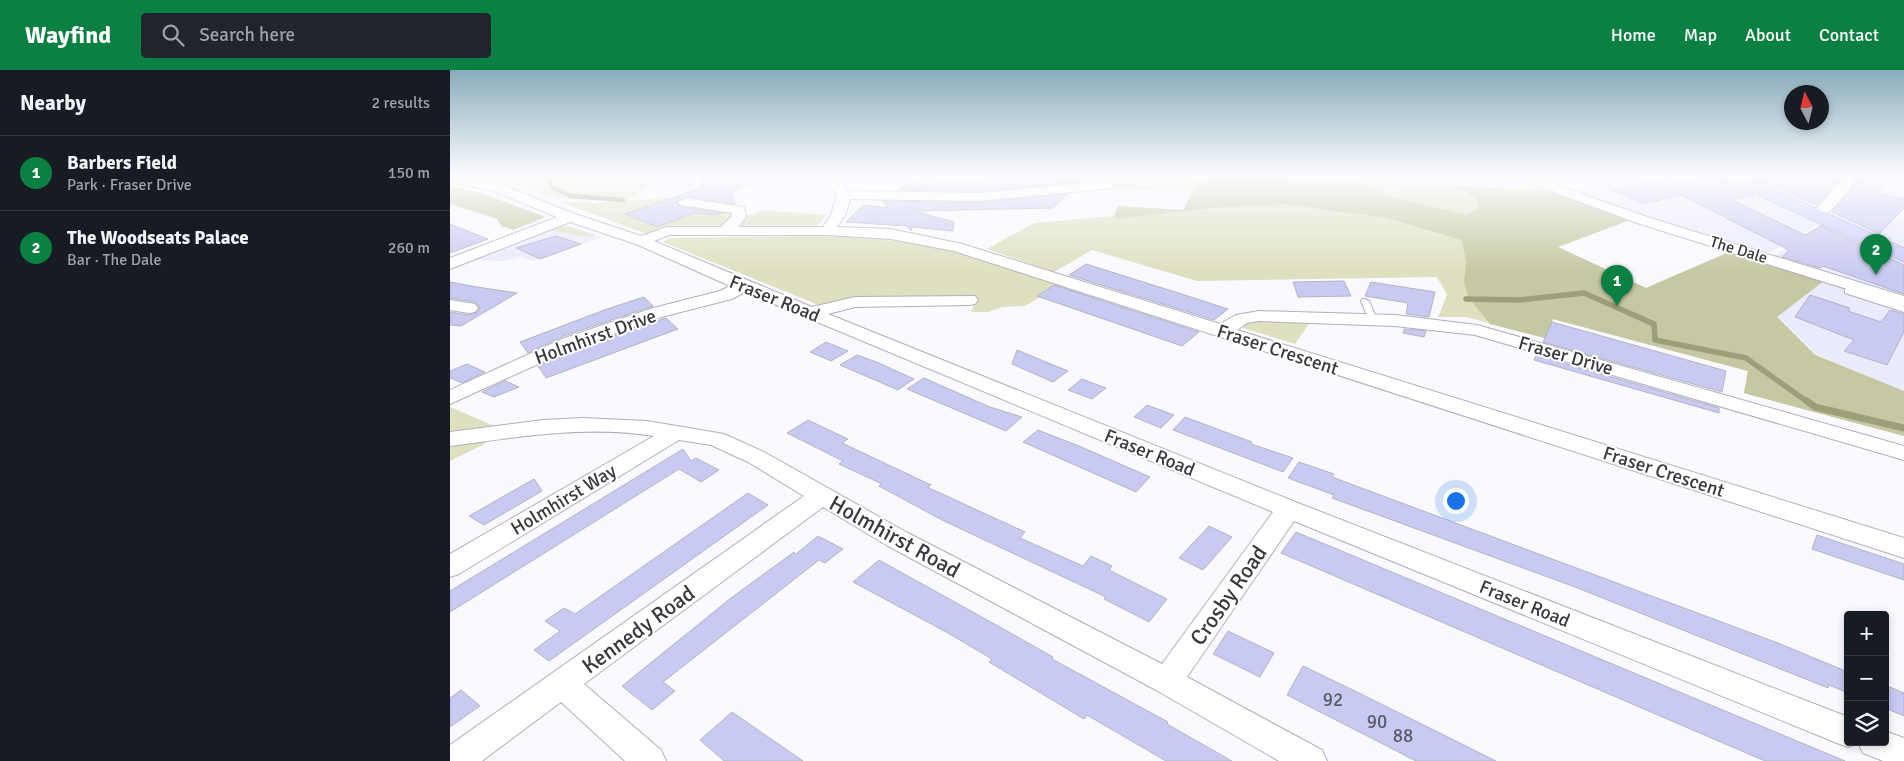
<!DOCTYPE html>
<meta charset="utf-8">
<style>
body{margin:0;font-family:Signika,sans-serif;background:#20242c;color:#f1f3f6}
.controls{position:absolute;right:15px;bottom:15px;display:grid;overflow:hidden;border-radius:5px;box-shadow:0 2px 8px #0003}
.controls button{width:45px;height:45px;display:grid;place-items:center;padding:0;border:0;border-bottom:1px solid #363941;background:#171b24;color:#f1f3f6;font:25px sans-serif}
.compass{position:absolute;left:1334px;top:15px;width:45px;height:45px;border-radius:50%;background:#171b24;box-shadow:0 2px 8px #0003;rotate:353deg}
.you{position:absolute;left:1005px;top:430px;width:18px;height:18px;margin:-12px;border:4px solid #fff;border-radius:50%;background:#1a73e8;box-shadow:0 0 0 8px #1a73e833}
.badge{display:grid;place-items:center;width:32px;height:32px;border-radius:50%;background:#0b8043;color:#fff;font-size:16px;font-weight:700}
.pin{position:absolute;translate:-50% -41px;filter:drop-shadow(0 1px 2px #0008)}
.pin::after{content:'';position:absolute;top:26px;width:18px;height:15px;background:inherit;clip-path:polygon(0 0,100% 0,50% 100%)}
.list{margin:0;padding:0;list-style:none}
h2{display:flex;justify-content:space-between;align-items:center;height:65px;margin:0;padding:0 20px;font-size:21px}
h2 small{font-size:16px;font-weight:400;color:#9ea1a6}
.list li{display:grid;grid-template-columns:32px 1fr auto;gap:15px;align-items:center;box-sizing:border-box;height:75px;padding:0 20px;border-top:1px solid #363941}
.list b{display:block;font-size:19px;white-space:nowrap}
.list p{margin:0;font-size:16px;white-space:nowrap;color:#9ea1a6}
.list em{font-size:16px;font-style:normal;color:#9ea1a6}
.icon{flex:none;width:28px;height:28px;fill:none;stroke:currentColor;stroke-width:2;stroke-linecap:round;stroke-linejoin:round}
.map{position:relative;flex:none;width:1454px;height:691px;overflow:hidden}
header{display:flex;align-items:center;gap:30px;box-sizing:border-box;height:70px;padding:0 25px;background:#0b8043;color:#fff}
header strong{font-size:24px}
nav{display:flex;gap:28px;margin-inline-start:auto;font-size:18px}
.search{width:350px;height:45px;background:#20242c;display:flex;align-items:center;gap:12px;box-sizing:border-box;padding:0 18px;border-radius:5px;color:#9ea1a6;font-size:19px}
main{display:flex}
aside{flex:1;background:#171b24}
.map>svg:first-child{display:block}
</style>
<header>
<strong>Wayfind</strong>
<div class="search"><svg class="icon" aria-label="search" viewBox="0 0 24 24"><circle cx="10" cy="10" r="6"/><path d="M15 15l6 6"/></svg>Search here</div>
<nav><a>Home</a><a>Map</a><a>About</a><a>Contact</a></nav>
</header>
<main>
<aside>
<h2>Nearby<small>2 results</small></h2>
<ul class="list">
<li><span class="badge">1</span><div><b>Barbers Field</b><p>Park · Fraser Drive</p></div><em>150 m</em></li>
<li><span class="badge">2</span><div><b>The Woodseats Palace</b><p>Bar · The Dale</p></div><em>260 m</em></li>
</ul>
</aside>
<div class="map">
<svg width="1454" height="691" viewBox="0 0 1454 691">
<rect width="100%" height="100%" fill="#f9f9ff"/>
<path fill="#eaebfd" d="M1165,106h171l49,20 17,-20 52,11v21l-9,9 9,2v172l-89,-36 -38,-38 -9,-57 51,-33 -3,-1 -47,27 -121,-34 -78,-28z
M117,155l35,12 -67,24 -14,-4 -17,4 -34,-1z"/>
<path fill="#dee0bf" d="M33,106h180l-36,24 -14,1 -56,-3 -56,-18z
M644,106l172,3 20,-3 -2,3 268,12 6,56 88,41 83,-36 48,65 38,38 89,36v45l-160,-43 4,-22 -195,-52 -8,19 -79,-21h-28l9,-22 -10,-18 -240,4 -105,-31 -38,22 -67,-23 47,-26 80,-7 4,-10 65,4 9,-17 -82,-5z
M214,128l22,2 -6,10 5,1 18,-5 26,4 1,3 24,2 6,-5 67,5 -8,9 -8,3 -167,6 -83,-31 35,1z
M112,155l33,10 -5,2 -38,-6 -68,24z
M369,166c35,1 69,3 104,9 46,8 92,25 137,40l-35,21 -23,1 -14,5h-17l5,-14 -155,8 -158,-64 7,-4h9z
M797,249l64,2 -16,23 -52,-16 -1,-5z
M0,337l47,20 -14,18 -33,16z"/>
<path fill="#c5c8a0" d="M770,107l140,5 28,14 79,19 12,-7 -6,-12 -19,-10 98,5 81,28 -75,28 88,41 83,-36 96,28 -48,37 38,38 89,36v45l-160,-43 4,-22 -195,-52 -8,19 -55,-14 -22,-27 -4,-16 2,-19 -4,-22 -75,-22 -102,-14 -75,4 -93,11 -3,-3 4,-10 65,4 13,-24z
M0,117l28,5 68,25 -33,13 -12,-4 -4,-7 -47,-15z"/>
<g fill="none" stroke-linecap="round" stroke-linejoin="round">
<path stroke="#9c9f78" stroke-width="4.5" d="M95,106l5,5 1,6 20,9 52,4"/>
<path stroke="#9c9f78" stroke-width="5.5" d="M1016,229l53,1 65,-7 70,31 1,16 91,18 63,45"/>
<path stroke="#9c9f78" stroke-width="7" d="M1357,331l8,6 89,21"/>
</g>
<path fill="#c9caf1" stroke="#b3b4c2" d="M252,106l67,1 -37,15 3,12 -50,-8 -9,6 4,5 41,6 -3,2 -23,-2 -38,14 -32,-13 76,-26z
M474,106l47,8 14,-8h102l-6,6 -102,9 -81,-1z
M1221,106l13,5 16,-5h20l3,6 31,14 -24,3 75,36 16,-9 83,39v29l-81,-28 -3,2 -38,-11 7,-7 -108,-55 -37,9 -30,-13z
M1300,106h92l-25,29z
M1410,106h30l-13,17 27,6v9l-25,26 -47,-22z
M618,124l-15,14 -138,3 39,11 -1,9 -41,-4 -1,4 -5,-5 -60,-4 17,-17 25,3 -6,-7 97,2z
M0,154l38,15 -38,14z
M106,166l25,8 -41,15 -24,-11z
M636,194l105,33 37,12 -14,11 -145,-45z
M894,211l7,15 -53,1 -5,-15z
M0,212l27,5 40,6 -56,33 -11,-1v-13l19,3 7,-2 4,-5 -5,-6 -25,-4z
M921,212l64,10 -6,25 -23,-3 2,-11 -43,-7z
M604,215l145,47 -17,14 -145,-50z
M1360,225l40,13 -2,3 33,11 9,-12 14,4v18l-17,33 -43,-14 10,-11 -59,-23z
M194,227l9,9 -92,31 -33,16 -8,-11 87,-33z
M216,248l12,11 -132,49 -8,-12 39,-17z
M1102,252l174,49 -4,21 -179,-50z
M954,259l22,2 -2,6 -21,-4z
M376,272l22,9 -17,10 -21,-9z
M567,280l51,21 -15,11 -41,-18z
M407,285l22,8 35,16 -16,11 -58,-25z
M1086,285l183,53v5l-185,-53z
M17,294l18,8 -23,11 -12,-5v-7z
M474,308l66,29 32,10 -16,14 -99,-42z
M632,309l24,9 -14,11 -24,-9z
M55,311l14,6 -25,10 -12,-5z
M697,335l27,10 -13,13 -27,-11z
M735,347l67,25 -1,2 42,14 -10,14 -110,-42z
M358,350l40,19 -6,4 89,42 -4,2 98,45 -5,6 63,28 8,-10 21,10 -3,4 58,29 -18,23 -45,-23 2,-2 -164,-77 -63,-34 3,-2 -43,-20 4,-3 -56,-28z
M588,360l41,16 71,31 -14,15 -113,-50z
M233,379l8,12 5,-3 23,12 -18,12 -22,-13 -229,143v-21z
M849,392l35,12 -2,3 446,166 70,29v21l-19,-8 -1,3 -253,-101 -243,-89 2,-3 -46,-17z
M84,409l8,12 -58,34 -15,-9z
M298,423l20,12 -219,156 -15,-11 26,-19 -15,-10 19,-13 11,6z
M759,456l23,11 -29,33 -24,-12z
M846,462l549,229h-80l-484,-208z
M1367,465l87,29v16l-92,-31z
M368,466l25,13 -18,14 -6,-3 -156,122 12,9 -23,19 -30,-24 109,-88 63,-46 2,2z
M429,490l128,71 46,26 -1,2 116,63 -1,2 65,37h-66l-79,-46 -3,4 -95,-57 3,-3 -44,-26 -95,-51z
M778,561l46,22 -14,24 -47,-23z
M853,596l50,24 143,71h-80l-129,-66z
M1435,615l19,8v23l-19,-8z
M11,620l19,16 -30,21v-29z
M282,642l71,49h-79l-24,-21z"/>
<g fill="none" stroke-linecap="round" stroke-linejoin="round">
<defs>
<path id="service" d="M1395,219h6l53,18v5l-59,-19z
M912,229h3l4,2 8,19 -1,2h-6l-1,-2 -8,-19z"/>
<path id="minor" d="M0,106h12l38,8 75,30 66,22 26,-9h54l11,-11v-3l-52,-8 -2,-3 7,-4 59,9 2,10 -8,10h85l8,-12 6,-20 -11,-12 -9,-7h17l14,15 131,2 129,-12 5,1 2,3 -2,3 -134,13 -129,-2 -5,16 -8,12 54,2 71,15 258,80 16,-9 23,-4 136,4 82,10 427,121v14l-429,-125 -80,-9 -136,-5 -12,2 -10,7 667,208v20l-950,-307 -63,-12 -64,-4h-158l-15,6 158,66 43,-10 120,-1 3,4 -3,4 -6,1 -114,2 -27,7 470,189 550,214v25h37v-11l19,7v23h-21l-20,-8 -5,-10 -10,4 -11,-4 -543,-222 -107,156 135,73 5,11h-48l-123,-71 -268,-144 -65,-39 -239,177 77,66 5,11h-41l-64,-59 -79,59h-32v-16l354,-249 -56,-34 -37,-17 -32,-5 -220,134 -9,3v-23l204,-118c-68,-11 -137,1 -204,10v-14l93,-12 40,-2 64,3 77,13 40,18 142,80 256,132 111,-152 -528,-220 -13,7 -67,17 -89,31 -126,57v-14l112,-51 91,-31 67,-17 10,-5 -94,-42 -66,-22 -120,47v-11l107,-41 -66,-27 -41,-8z
M1061,106h20l116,41 257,79v11l-267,-84z
M1395,106h13c-10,14 -30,47 -49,42l-2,-3 12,-9z
M0,230l25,4 3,4 -3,4 -6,1 -19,-3z"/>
<path id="trunk" d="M1272,106h23l159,72v14l-180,-82z"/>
</defs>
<use href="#service" stroke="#afb0be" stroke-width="2"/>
<use href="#minor" stroke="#afb0be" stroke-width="2"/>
<use href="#trunk" stroke="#9091ba" stroke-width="1"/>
<use href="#service" fill="#fff" fill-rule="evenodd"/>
<use href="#minor" fill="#fff" fill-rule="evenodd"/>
<use href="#trunk" fill="#cccefe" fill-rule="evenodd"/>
</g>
<linearGradient id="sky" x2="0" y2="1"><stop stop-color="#89acbb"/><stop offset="0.52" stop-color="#fcfcff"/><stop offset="1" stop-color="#fcfcff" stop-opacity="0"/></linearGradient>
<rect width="1454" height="203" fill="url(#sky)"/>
<g text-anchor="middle" stroke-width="4" stroke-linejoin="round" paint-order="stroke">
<g font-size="16" fill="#38393e" stroke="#fff">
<text transform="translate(1289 179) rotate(17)" y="6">The Dale</text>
</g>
<g font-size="19" fill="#38393e" stroke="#fff">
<text transform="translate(325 228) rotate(22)" y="7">Fraser Road</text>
<text transform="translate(145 266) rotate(-20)" y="7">Holmhirst Drive</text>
<text transform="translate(828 279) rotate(18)" y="7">Fraser Crescent</text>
<text transform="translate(1116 285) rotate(16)" y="7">Fraser Drive</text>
<text transform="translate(700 382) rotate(22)" y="7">Fraser Road</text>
<text transform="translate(1214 401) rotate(18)" y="7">Fraser Crescent</text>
<text transform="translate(113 429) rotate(-31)" y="7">Holmhirst Way</text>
<text transform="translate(1075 533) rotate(22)" y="7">Fraser Road</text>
</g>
<g font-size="19" fill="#5c5d6b">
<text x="883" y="636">92</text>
<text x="927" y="658">90</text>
<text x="953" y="672">88</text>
</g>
<g font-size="22" fill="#38393e" stroke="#fff">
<text transform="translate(445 466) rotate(29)" y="8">Holmhirst Road</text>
<text transform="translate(778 525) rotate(-55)" y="8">Crosby Road</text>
<text transform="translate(188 559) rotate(-36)" y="8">Kennedy Road</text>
</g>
</g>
</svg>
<div class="controls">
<button>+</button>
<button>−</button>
<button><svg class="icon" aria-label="layers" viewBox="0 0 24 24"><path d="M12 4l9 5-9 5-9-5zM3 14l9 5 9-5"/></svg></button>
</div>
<svg class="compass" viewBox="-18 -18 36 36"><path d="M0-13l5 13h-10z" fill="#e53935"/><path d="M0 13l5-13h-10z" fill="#9ea1a6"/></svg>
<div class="you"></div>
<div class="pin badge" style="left:1167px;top:236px">1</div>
<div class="pin badge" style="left:1426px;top:205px">2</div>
</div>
</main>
